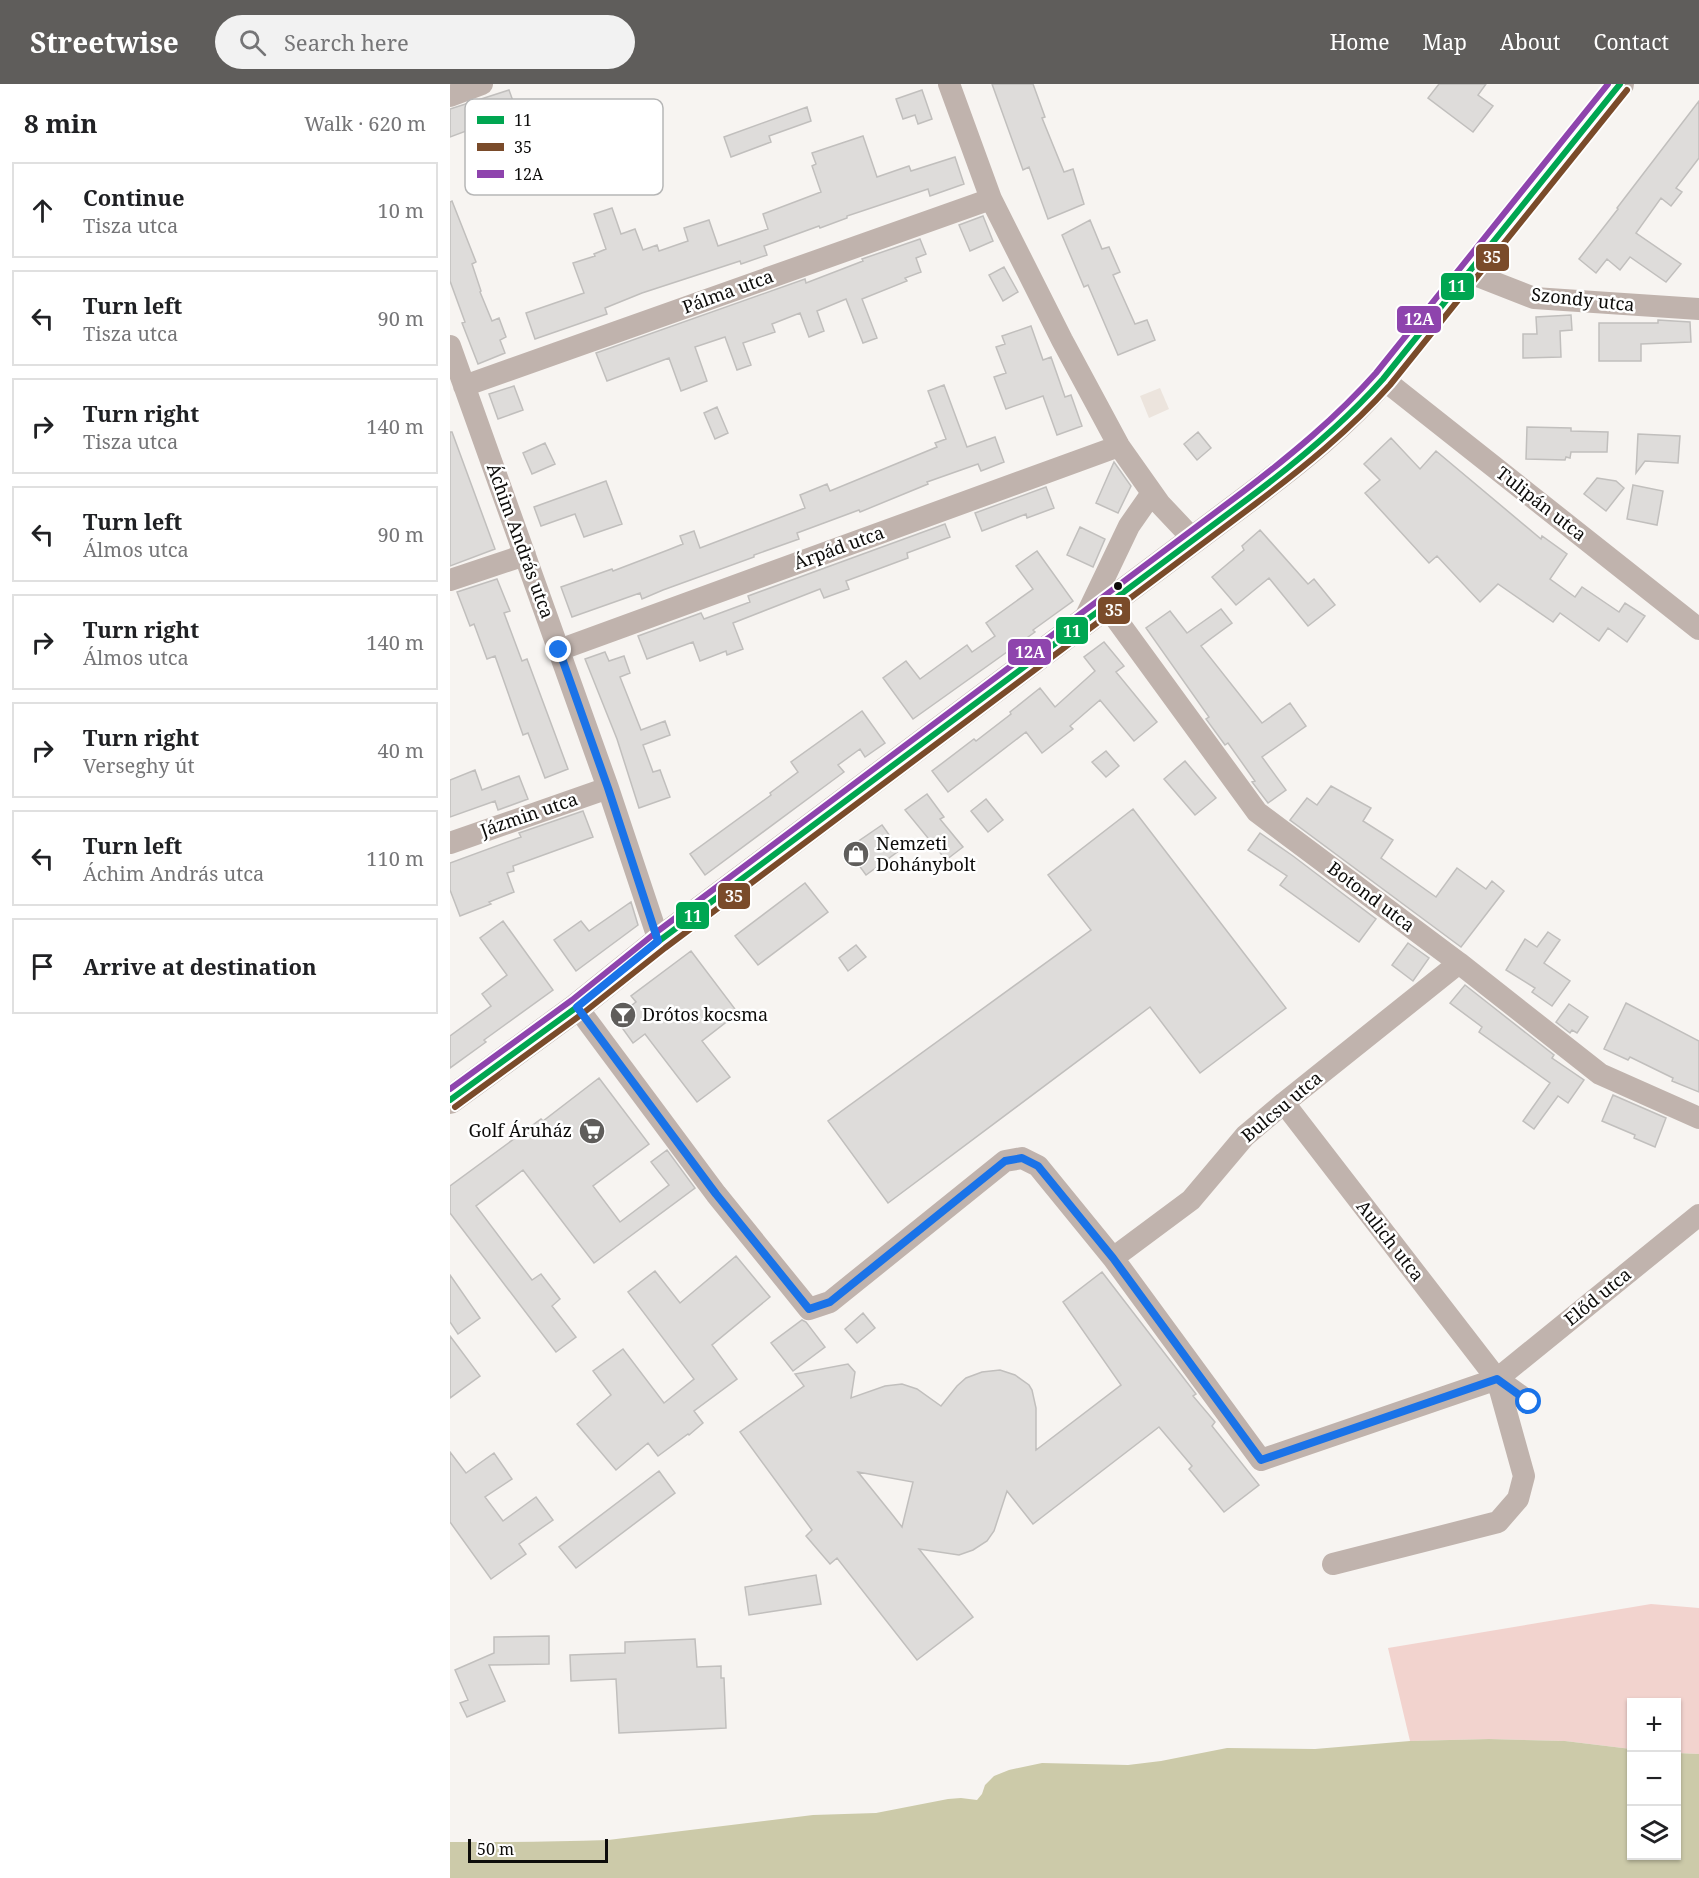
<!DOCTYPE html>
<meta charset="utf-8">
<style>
body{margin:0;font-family:"Noto Serif",serif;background:#f2f2f2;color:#202124}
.controls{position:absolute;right:18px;bottom:18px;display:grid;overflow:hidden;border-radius:0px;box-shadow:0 2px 4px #0004}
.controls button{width:54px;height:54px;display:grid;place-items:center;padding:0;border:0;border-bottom:2px solid #e0e0e0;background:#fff;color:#202124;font:30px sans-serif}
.scale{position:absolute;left:18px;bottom:15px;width:140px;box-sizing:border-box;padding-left:6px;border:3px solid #0d0c0a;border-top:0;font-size:16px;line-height:21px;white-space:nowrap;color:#0d0c0a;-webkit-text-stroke:4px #fff;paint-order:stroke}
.stop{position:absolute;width:18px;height:18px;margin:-14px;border:4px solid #1a73e8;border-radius:50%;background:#fff}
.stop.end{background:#1a73e8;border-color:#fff;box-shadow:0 2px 6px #0008}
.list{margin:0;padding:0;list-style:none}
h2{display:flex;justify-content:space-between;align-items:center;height:78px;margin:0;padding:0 24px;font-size:26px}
h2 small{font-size:20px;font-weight:400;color:#757577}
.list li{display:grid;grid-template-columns:39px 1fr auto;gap:18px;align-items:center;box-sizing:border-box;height:96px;margin:0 12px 12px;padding:0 12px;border:2px solid #e0e0e0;border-radius:0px}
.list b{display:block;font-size:22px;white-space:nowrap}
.list p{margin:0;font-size:20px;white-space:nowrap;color:#757577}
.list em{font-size:20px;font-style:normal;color:#757577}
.icon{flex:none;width:33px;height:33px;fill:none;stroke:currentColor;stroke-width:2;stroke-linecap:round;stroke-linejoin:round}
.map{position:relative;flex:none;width:1249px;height:1794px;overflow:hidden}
header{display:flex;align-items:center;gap:36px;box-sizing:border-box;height:84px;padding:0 30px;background:#5f5d5b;color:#fff}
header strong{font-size:28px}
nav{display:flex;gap:33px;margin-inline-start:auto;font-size:21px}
.search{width:420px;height:54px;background:#f2f2f2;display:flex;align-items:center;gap:15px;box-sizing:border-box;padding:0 21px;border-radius:33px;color:#757577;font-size:22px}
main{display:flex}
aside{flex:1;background:#fff}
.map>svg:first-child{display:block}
</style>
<header>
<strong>Streetwise</strong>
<div class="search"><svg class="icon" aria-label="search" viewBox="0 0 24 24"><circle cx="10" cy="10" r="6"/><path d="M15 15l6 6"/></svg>Search here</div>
<nav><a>Home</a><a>Map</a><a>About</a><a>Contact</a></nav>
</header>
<main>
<aside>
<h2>8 min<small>Walk · 620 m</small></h2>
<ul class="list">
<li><svg class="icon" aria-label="ahead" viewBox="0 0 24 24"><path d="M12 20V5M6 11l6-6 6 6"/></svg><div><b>Continue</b><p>Tisza utca</p></div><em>10 m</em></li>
<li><svg class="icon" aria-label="left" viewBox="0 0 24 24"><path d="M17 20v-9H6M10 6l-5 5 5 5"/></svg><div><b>Turn left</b><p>Tisza utca</p></div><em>90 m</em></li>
<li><svg class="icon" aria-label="right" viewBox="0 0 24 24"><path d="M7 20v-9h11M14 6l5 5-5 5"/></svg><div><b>Turn right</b><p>Tisza utca</p></div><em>140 m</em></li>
<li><svg class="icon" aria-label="left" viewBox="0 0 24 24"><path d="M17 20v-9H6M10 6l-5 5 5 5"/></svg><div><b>Turn left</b><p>Álmos utca</p></div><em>90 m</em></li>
<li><svg class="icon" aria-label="right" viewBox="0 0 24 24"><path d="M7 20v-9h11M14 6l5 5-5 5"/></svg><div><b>Turn right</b><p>Álmos utca</p></div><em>140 m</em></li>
<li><svg class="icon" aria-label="right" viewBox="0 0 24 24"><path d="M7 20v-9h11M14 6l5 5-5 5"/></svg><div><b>Turn right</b><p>Verseghy út</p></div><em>40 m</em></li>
<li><svg class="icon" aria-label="left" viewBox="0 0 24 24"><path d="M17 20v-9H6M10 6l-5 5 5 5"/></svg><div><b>Turn left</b><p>Áchim András utca</p></div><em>110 m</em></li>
<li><svg class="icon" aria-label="arrive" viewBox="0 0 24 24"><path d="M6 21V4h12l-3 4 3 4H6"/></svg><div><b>Arrive at destination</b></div></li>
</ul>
</aside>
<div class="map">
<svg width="1249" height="1794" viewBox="0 0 1249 1794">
<rect width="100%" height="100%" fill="#f7f4f1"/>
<path fill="#ece4dd" d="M710,304l9,21 -20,9 -9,-22z"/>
<path fill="#f2d3ce" d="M1201,1520l48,4v146l-22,-1 -1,-51h-44l-1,47 -66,-8 -76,-2 -79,2 -22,-93z"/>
<path fill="#cccaa9" d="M1039,1655l76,2 66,8 1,107h44l1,-103 22,1v124h-1249v-36c53,0 106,0 158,-2l205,-25 63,-2 72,-14 13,-1 16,2 5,-6 3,-9 9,-9 15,-6 33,-7 86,2 33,-4 66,-13 88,1 95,-8z"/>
<path fill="#dedcda" stroke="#c1bfbd" stroke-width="1.5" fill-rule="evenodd" d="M542,0h41l12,33 -3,1 22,54 9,-3 11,35 -36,15 -19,-52 -6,3z
M989,0h47l-8,11 15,11 -20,26 -45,-34z
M59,6l8,22 -67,25v-28z
M472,6l10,29 -14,5 -3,-9 -12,4 -7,-20z
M1249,17v57l-23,30 6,4 -11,14 -10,-8 -25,35 45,31 -15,18 -36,-25 -10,13 -13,-11 -11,14 -17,-14 39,-50 -1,-1z
M357,23l4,14 -42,15 2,6 -40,15 -7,-20z
M413,52l14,41 32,-11 2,5 44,-14 9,27 -34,12 -2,-7 -81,27v2l-27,10 -1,-2 -55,20 3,9 -26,9 -1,-3 -98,32 -37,15 2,6 -72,25 -9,-26 58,-20 -11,-30 22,-7 -1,-2 12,-5 -12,-35 18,-6 9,26 14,-5 8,21 14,-5 2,6 29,-10 -4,-13 25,-8 9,26 50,-17 -5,-15 58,-22 -9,-26 4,-2 -4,-11z
M2,117l24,61 -4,2 9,27 -1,1 12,29 7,-3 7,19 -6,3 5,13 -27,11 -16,-41 3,-1 -15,-41v-79z
M533,132l10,25 -23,10 -11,-26z
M640,136l12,29 7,-2 11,25 -7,3 22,49 12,-4 8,20 -37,15 -30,-70 -4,2 -22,-52z
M470,155l6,15 -10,4 5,14 -16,6 2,3 -45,18 15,39 -14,5 -17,-44 -29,12 7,20 -15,6 -9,-24 -28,11 3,8 -32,11 8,22 -14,5 -12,-33 -30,10 12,34 -26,10 -12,-33 -62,23 -11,-28 209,-74 1,4 57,-22 -1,-2z
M554,183l14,25 -15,9 -14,-26z
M1121,231l1,15 -12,1 1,26 -38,1v-24h14l-1,-17z
M1208,236l32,2 1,20 -50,2v17h-42v-38h59z
M581,242l12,34 8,-3 14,40 6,-2 11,31 -25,9 -14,-39 -37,13 -12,-32 12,-4 -10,-26 9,-3 -3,-8z
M494,301l23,62 28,-10 9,25 -23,9 -3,-7 -51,18 1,2 -68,28 -1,-2 -62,23 2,6 -45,16v2l-91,33 -21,9 -2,-6 -68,24 -11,-30 51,-18 1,2 55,-21 15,-6 -3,-8 14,-5 6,17 105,-40 -5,-13 27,-11 3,7 107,-44 -2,-4 11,-4 -18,-48z
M64,302l9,24 -25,9 -9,-25z
M267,323l11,26 -13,6 -11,-26z
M1077,343l44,1v3l37,1 -1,20h-36l-1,6 -4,-1 -1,3 -39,-1z
M0,348h2l43,117 -45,17z
M748,348l13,16 -14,12 -13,-16z
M1188,350l42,2 -2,27 -33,-2 -9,12z
M941,354l29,31 16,-18 105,88 1,-3 25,18 -17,25 25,18 7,-10 37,25 6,-9 20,13 -18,26 -19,-14 -9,13 -39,-28 -7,9 -55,-38 -18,18 -43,-46 -8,7 -64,-70 15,-13 -16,-16z
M95,359l10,21 -23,10 -9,-21z
M664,378l17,24 -13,27 -22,-10z
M1147,394l19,3 8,7 -18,23 -22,-17z
M156,397l16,43 -38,13 -9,-23 -34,12 -7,-19z
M1183,401l30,6 -6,34 -30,-6z
M596,403l8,21 -27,10 -1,-4 -44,17 -7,-18z
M495,440l5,13 -43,16 1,5 -62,23 3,8 -25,9 -4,-9 -87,34 10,26 -16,6 -1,-4 -26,10 -7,-19 -46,17 -9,-23 63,-23 3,6 46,-17 -2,-6z
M630,443l25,12 -12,28 -26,-12z
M810,446l48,54 6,-5 21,26 -27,21 -39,-48 -33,27 -24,-28 32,-27 -2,-4z
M587,467l36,50 -40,29 2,2 -122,87 -30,-41 23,-17 14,18 47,-34 5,7 23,-16 -9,-13 47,-34 -17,-23z
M47,495l13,32 -6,2 18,48 5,-2 41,110 -23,9 -17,-45 -5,2 -28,-79 -8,3 -13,-35 -4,2 -13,-34z
M771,525l11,14 -31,23 61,77 28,-20 16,23 -44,31 24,33 -18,13 -16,-21 3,-1 -27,-38 -3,2 -19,-26 3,-2 -63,-89 24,-17 17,22z
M654,558l20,24 -8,6 41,50 -23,19 -34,-41 -30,26 3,3 -31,24 -16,-21 -78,60 -16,-21 42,-32 2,2 35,-27 -1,-2 30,-24 15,19 40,-36 -11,-14z
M155,568l4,9 15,-5 6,17 -10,4 21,53 24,-9 5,14 -27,10 10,27 7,-2 10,27 -31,11 -22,-69 -32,-80z
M412,627l23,32 -20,14 -5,-8 -22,16 6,7 -139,103 -15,-21 81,-59 -1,-2 28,-21 -7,-10z
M656,667l13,15 -13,11 -14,-15z
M735,677l31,37 -21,17 -31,-36z
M25,686l7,20 37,-14 9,23 -30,11 -3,-9 -45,16v-37z
M881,702l40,22 -8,13 30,19 -12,18 55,39 21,-29 29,21 6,-8 12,10 -43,56 -171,-127 17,-22 10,7z
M477,710l17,23 -4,2 23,28 -17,13 -41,-50z
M536,715l17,21 -15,12 -17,-21z
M683,725l153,199 -86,65 -50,-66 -262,196 -60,-82 263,-191 -43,-55z
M133,727l10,26 -80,29 1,5 -7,2 7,19 -25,10 2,2 -31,12 -10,-26v-27l71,-26 -2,-4z
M432,741l18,25 -34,25 -19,-26z
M810,749l33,23 83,63 -17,23 -79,-57 7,-9 -39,-26z
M355,799l23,29 -70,53 -23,-29z
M181,818l7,23 -62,46 -22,-31 27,-19 8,10z
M53,837l50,69 -69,50 2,2 -36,26v-32l41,-30 -9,-12 25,-19 -27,-37z
M1098,848l12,8 -16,23 26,18 -18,25 -20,-14 3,-4 -29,-18 19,-31 12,8z
M958,859l21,15 -16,23 -21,-16z
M406,861l10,12 -18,14 -9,-13z
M241,867l47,62 -36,28 28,36 -33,25 -52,-68 -12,9 -18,-25 21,-16 -5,-6z
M1015,901l89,70 -2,3 32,22 -16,23 -10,-7 -24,33 -11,-8 27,-38 -71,-51 3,-5 -32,-24z
M1176,919l73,38v51l-27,-11 1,-3 -43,-21 -2,3 -24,-11z
M1119,920l19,13 -11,16 -5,-3 -2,3 -14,-11z
M149,994l50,66 -56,42 27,36 49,-37 -18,-23 16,-12 28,38 -101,75 -71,-93 -47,36 56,74 9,-6 19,25 -8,7 24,31 -20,15 -106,-139v-27l91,-67 2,2z
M1163,1011l53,23 -11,29 -21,-9 1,-3 -33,-14z
M286,1172l34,41 -58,48 25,34 -43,32 9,12 -14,12 -1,-1 -30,22 -10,-13 -32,27 -39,-46 34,-29 -18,-24 30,-22 41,54 30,-24 -66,-87 27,-21 25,32z
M652,1188l94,122 -3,2 22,26 -3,4 47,59 -35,27 -35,-43 3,-3 -33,-39 -126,97 -26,-33 -13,40 -7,10 -14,9 -14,5 -40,-6 54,68 -56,43 -80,-102 -7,6 -24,-28 6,-6 -72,-98 64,-46 -9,-12 53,-10 7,8 -4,26 34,-12 17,-2 15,5 24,17 16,-20 9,-8 16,-6 18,-2 15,5 14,10 3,5 4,18v42l85,-65 -58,-83zM408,1388l55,10 -11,45 -11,-14z
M0,1191l30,43 -22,16 -8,-12z
M413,1229l12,15 -18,15 -12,-14z
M352,1236l4,2 19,25 -32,24 -22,-28z
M0,1252l30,40 -30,22z
M0,1368l16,21 28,-20 18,26 -27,18 18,24 33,-24 17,23 -34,24 7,10 -35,25 -41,-57z
M209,1387l16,22 -99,75 -17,-21z
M366,1491l5,29 -72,11 -4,-28z
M99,1552v28l-60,1 16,36 -38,16 -7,-14 8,-3 -13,-30 39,-17v-16z
M245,1555l2,28 24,-1v12h3l2,50 -107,5 -3,-54 -45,2 -1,-26 55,-2v-11z"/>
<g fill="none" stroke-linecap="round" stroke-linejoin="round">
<path stroke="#c0b3ad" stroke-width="22" d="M499,0l42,115 71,141 57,106 41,58 34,36
M0,12l32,-12
M1020,189l64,25 165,11
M0,262l158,442 51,153
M933,295l316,250
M14,302l527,-187
M0,496l75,-25
M656,521l151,207 202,151 141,111 99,44
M635,534l44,-92 23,-33
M109,566l560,-204
M0,759l158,-55
M127,923l139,187 93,115 21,-7 175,-141 17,-3 16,8 75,92 148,202 236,-81 32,23
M834,1019l213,276 27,97 -6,23 -20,23 -165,42
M663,1174l78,-58 54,-64 39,-33 175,-140
M1047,1295l202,-164"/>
<path stroke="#c1b4ae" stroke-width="28" d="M0,1016l127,-93 82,-66 590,-443c48,-36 95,-73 134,-119l237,-295"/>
<defs>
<path id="bus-1" d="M0,1016l127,-93 82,-66 590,-443c48,-36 94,-74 134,-119l237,-295"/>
<path id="bus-2" d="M5,1023l127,-93 83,-66 589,-443c49,-37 96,-75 136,-120l237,-295"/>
<path id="bus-3" d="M0,1005l122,-89 82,-66 590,-443c47,-36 92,-73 132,-118l232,-289"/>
</defs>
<use href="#bus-1" stroke="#fff" stroke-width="10"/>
<use href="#bus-2" stroke="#fff" stroke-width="10"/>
<use href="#bus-3" stroke="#fff" stroke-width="10"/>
<use href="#bus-1" stroke="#00a651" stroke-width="6"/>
<use href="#bus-2" stroke="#7a4b2a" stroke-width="6"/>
<use href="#bus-3" stroke="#8e44ad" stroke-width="6"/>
</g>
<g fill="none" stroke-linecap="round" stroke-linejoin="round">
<path stroke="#1a73e8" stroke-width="8" d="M109,566l49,138 50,153 -81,66 139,187 93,115 21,-7 175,-141 17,-3 16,8 75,92 148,202 236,-81 32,23"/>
</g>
<defs>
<symbol id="shop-disc" viewBox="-11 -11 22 22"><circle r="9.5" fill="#5f5d5b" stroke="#fff"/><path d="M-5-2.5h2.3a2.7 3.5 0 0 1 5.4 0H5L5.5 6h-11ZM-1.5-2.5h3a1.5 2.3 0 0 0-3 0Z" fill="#fff"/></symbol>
<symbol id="bar-disc" viewBox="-11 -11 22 22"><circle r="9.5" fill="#5f5d5b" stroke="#fff"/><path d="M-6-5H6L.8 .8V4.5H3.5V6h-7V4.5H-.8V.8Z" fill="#fff"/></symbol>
<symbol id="supermarket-disc" viewBox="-11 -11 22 22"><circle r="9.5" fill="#5f5d5b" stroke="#fff"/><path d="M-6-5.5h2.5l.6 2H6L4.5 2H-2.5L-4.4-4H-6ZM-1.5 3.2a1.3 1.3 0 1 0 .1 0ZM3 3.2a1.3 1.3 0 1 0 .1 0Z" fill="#fff"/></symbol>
</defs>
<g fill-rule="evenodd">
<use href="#shop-disc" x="391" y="755" width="30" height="30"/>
<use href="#bar-disc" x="158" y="916" width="30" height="30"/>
<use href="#supermarket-disc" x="127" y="1032" width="30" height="30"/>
</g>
<circle fill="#0d0c0a" stroke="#fff" stroke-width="2" cx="668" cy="502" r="5"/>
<g text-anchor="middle" stroke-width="5" stroke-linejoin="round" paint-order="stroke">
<g font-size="18" fill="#0d0c0a" stroke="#fff">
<text transform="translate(278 208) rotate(-20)" y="6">Pálma utca</text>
<text transform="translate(1133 216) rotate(6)" y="6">Szondy utca</text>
<text transform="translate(1091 420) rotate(38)" y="6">Tulipán utca</text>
<text transform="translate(70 457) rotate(70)" y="6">Áchim András utca</text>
<text transform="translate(389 464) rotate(-20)" y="6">Árpád utca</text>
<text transform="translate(79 731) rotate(-19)" y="6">Jázmin utca</text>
<text transform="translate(921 813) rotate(37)" y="6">Botond utca</text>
<text transform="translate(832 1023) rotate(-40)" y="6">Bulcsu utca</text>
<text transform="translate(940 1157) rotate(52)" y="6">Aulich utca</text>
<text transform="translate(1148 1213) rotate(-39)" y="6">Előd utca</text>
</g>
<g font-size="18" fill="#0d0c0a" stroke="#fff" text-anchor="start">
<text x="426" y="766">Nemzeti<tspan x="426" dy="21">Dohánybolt</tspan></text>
<text x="192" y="937">Drótos kocsma</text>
<text x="122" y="1053" text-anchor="end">Golf Áruház</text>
</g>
</g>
<rect x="15" y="15" width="198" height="96" rx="9" fill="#fff" stroke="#b6b6b6" stroke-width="1.5"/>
<rect x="27" y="32" width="27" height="8" fill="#00a651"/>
<rect x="27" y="59" width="27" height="8" fill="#7a4b2a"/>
<rect x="27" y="86" width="27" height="8" fill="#8e44ad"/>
<g font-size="16" fill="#0d0c0a">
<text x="64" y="42">11</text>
<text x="64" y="69">35</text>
<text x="64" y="96">12A</text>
</g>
<g stroke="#fff" stroke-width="2">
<rect x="1025" y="159" width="35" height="29" rx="6" fill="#7a4b2a"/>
<rect x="990" y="188" width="35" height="29" rx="6" fill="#00a651"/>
<rect x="946" y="221" width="46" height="29" rx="6" fill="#8e44ad"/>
<rect x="647" y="512" width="34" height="29" rx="6" fill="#7a4b2a"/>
<rect x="605" y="532" width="34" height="29" rx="6" fill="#00a651"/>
<rect x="557" y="554" width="45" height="28" rx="6" fill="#8e44ad"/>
<rect x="267" y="798" width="34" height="28" rx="6" fill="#7a4b2a"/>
<rect x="225" y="817" width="35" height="29" rx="6" fill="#00a651"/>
</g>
<g font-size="16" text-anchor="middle" font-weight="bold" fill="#fff">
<text x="1042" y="179">35</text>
<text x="1007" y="208">11</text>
<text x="969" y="241">12A</text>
<text x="664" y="532">35</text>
<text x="622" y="553">11</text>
<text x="580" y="574">12A</text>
<text x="284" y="818">35</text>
<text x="243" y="838">11</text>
</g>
</svg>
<div class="controls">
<button>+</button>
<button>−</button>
<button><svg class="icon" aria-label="layers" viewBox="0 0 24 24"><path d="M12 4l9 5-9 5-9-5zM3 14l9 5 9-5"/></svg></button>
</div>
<div class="scale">50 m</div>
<div class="stop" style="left:1079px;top:1318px"></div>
<div class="stop end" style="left:109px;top:566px"></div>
</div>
</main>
